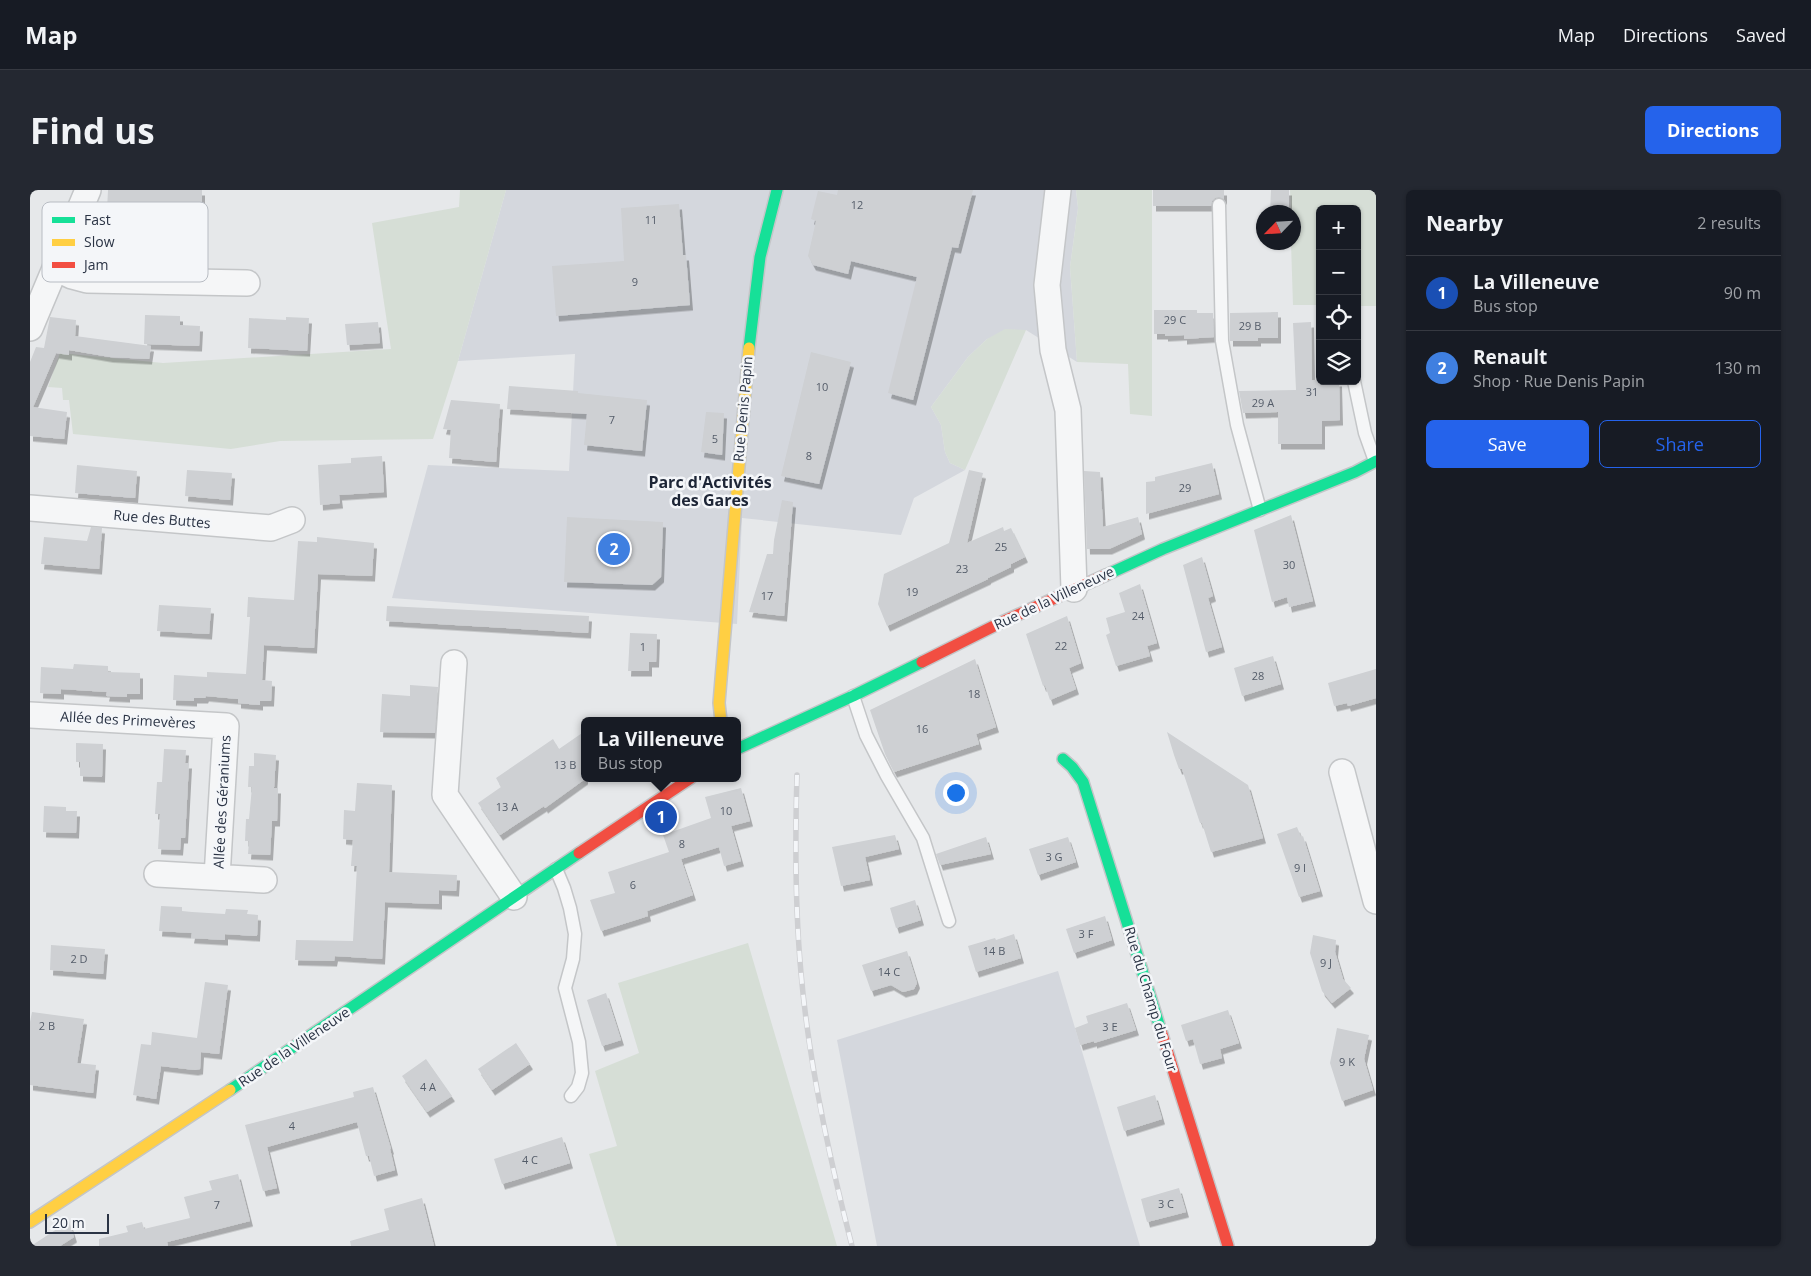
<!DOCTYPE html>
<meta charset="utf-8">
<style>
body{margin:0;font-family:"Open Sans",sans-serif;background:#242831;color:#f1f3f6}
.controls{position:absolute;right:15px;top:15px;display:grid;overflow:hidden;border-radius:8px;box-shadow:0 1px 4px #0004}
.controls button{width:45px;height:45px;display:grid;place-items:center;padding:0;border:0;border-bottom:1px solid #363941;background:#171b24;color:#f1f3f6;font:25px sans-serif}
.compass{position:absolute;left:1226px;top:15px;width:45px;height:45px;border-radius:50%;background:#171b24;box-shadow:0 1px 4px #0004;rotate:245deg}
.scale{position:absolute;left:15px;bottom:12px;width:64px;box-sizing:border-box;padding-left:5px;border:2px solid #2b3445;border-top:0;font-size:14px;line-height:18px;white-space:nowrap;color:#2b3445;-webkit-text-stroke:4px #f4f6f9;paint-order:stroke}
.you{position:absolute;left:925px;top:602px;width:18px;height:18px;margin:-12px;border:4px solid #fff;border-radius:50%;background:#1a73e8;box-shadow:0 0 0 8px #1a73e833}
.badge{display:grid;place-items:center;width:32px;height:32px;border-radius:50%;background:#2563eb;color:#fff;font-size:16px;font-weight:700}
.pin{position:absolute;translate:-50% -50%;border:2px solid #fff;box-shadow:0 1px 5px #0006}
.popup{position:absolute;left:551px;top:527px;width:160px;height:65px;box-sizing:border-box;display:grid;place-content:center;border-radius:8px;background:#171b24;filter:drop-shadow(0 1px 4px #0005);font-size:16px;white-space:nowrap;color:#9ea1a6}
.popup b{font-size:19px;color:#f1f3f6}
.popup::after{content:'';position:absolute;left:50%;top:100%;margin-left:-10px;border:10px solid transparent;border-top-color:#171b24}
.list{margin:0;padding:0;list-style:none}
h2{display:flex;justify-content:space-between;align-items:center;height:65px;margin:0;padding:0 20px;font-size:21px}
h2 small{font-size:16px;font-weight:400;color:#9ea1a6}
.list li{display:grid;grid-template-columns:32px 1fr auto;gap:15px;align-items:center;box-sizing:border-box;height:75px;padding:0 20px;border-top:1px solid #363941}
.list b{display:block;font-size:19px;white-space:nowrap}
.list p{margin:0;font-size:16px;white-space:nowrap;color:#9ea1a6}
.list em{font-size:16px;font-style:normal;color:#9ea1a6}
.actions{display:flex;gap:10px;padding:15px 20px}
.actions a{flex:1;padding:11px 0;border:1px solid #2563eb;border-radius:8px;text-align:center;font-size:18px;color:#2563eb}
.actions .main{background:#2563eb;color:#fff}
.icon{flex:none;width:28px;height:28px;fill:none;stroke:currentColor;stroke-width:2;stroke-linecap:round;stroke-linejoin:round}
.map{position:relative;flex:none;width:1346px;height:1056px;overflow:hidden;border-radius:8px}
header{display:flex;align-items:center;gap:30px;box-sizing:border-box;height:70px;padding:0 25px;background:#171b24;border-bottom:1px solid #363941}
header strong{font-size:24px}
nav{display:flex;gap:28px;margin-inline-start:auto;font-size:18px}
.intro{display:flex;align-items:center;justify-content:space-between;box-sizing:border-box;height:120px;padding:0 30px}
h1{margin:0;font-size:35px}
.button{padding:12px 22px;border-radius:8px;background:#2563eb;color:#fff;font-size:18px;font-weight:700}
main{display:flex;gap:30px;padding:0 30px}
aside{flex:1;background:#171b24;border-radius:8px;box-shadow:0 1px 4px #0004}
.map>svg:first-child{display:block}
</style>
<header>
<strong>Map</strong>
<nav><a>Map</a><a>Directions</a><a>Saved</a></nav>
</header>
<div class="intro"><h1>Find us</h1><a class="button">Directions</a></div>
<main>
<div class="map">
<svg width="1346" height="1056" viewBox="0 0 1346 1056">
<defs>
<filter id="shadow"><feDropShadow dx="3" dy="5.5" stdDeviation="0" flood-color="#0004"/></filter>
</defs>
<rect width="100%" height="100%" fill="#e6e8ea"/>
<path fill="#d4d7dd" d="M476,0h570l2,18 -8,59 7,95 -51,-32 -39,9 -19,18 -37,50 10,18 4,27 5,11 15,7 -51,28 -13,37 -159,-17 -5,106 -345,-26 36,-133 141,6 6,-117 -117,7z
M1028,781l82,275h-263l-40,-206z"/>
<path fill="#d6ded6" d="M430,0h46l-48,171 -25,78 -153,2 -49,8 -158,-15 -4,-34h-6l-1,-12 -14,-1 12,-34 103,10 228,-14 -19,-126 87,-16z
M1046,0h76v226l-22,-2 -2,-50 -51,-2 -7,-95 8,-59z
M1260,0h86v116h-19v-97h-37v96h-27l-2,-62 3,-1v-30h-3z
M975,139l21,1 -61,140 -15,-7 -5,-11 -4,-27 -10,-18 37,-50 19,-18z
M718,753l89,303h-220l-28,-92 28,-8 -22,-75 44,-18 -21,-70z"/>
<path fill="#ced0d3" filter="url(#shadow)" d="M78,0h94v22l-5,4 -90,-6z
M808,0h135l-15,58 -6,-1 -39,153 -25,-7 29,-116 -66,-16 -3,13 -35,-9 -5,-9 8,-35 -5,-2 7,-28 19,4z
M1123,0h71v9l-5,-2 -4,1 -3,3 -1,5h-58z
M1241,0h18v22h-19z
M649,14l4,51h3l4,50 -134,11 -4,-50 72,-5 -3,-53z
M54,50l30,1 -2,25h-23l-7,-2z
M1124,120h43v3h16l1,24 -30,2v-4l-19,1v-2h-11z
M1248,122v26h-20v3h-28v-28z
M115,125l35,1v9l20,1 -1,20 -55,-2z
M20,127l26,3 -1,16 76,10 -2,13 -39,-2 -41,-7v5l-13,-2 -23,54 34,5 -3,27 -34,-3v-74l6,-15 8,1z
M256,127l23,1 -2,33 -59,-3 1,-30 37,2z
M348,132l2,21 -33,2 -2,-21z
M1281,132l1,58 27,1 1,39 -18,1v23h-44v-32l-35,1 -4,-22 57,-1 -3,-67z
M781,162l40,10 -32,122 -38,-8z
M479,196l69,5v2l69,7 -5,51 -58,-6 3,-31 -80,-5z
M421,210l49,4 -4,58 -47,-4 2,-28 -8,-1z
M676,222l18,1 -2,42 -21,-3z
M352,266l2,36 -45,3 1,8 -20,2 -2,-40 33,-2v-5z
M1182,273l7,31 -73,20v-32l9,-1v-4z
M47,275l60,6 -2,27 -60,-5z
M157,280l45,3 -2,27 -45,-4z
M939,280l14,3 -16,70 36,-16 1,4 7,-3 14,29 -14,7v3l-23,11v1l-101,47 -9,-22 6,-30 65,-31z
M1054,281l16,1 3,55 35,-10 4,17 -33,15h-22z
M752,310l11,2 -9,114 -35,-4 18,-58h6l1,-14z
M1261,325l22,86 -24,6 -2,-10 -15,5 -18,-72z
M537,327l96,5 -2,55 -9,8 -88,-3z
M61,337l11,1 -3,41 -58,-5 3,-27 43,4z
M287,347l57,6 -2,33 -54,-2 -4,74 -50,-3 -2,35 10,1 -1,20h-11v4l-22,-2v-4l-32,-3 -1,2h-11v3l-21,-1 1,-25 33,2v-5l39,2 4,-57h-3l1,-20 46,3 4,-59 19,1z
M1172,367l11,39 -5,2 14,49 -16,5 -23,-87z
M1110,394l17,59 -10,3 3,10 -34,10 -10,-31 4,-2 -4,-15 19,-6 -6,-19z
M129,415l52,3 -2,26 -52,-3z
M357,416l202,10 -1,17 -202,-12z
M1037,426l14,47 -12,5 7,21 -26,11 -5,-15 -2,1 -17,-52z
M600,443l27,1 -1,28h-7v9h-21z
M1243,466l8,28 -39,12 -8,-28z
M945,469l21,68 -20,7 3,10 -85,28 -9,-18 -15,-44z
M44,474l34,2v6l32,1v21h-13v3l-21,-1 1,-4 -46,-3v5l-21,-1 1,-26 32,2z
M1346,479v29l-28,8 -1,-3 -13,3 -6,-23z
M380,495l28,2 -3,46 -55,-1 2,-38 28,2z
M555,541v48l-40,29 -1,-2 -44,29 -22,-32 23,-16 -5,-9 57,-39 6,10z
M1137,542l81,53 15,53 -52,14 -9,-29h-2l-18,-54h-3l-5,-14z
M46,553l27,1 -1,33 -22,-1v-14h-4z
M134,559l22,1 -1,13h4l-4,75h-4l-1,12 -22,-1 2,-35h-5l2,-32h5z
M224,563l22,2 -2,33h4l-1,33h-5l-2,34 -22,-1 1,-13h-4l1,-22h3l3,-32h-4l1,-21h5z
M327,593l35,2 -3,87 68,3 -1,16 -17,-1v14l-54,-2 -3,57 -47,-3 -1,5 -39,-1 1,-20 57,1 4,-75h-6l2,-26 -10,-1 1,-29 11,1z
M711,598l9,33 -19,5 10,35 -17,5 -5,-19 -38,12 12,36 -46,16 1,5 -47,15 -11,-31 25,-7 -7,-21 61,-20 -6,-17 48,-17 -6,-21z
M14,616l22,1v4h11l-1,22 -33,-1z
M1267,637l4,10 2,-1 17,55 -21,6 -22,-63z
M865,645l4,14 -34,8 5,23 -29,6 -9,-39z
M956,647l5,17 -51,11 -4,-11z
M1038,647l8,25 -38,13 -9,-26z
M885,710l6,20 -25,8 -6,-20z
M131,716l21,1v4l10,1 33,2 1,-5 22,1 -1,4 11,1 -1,21 -32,-2v6l-34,-2 1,-5 -33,-2z
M1075,726l7,24 -38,13 -8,-24z
M984,744l7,24 -45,14 -8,-26 27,-8 1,2z
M1283,745l23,5 -1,12 8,27 8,9 -19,15 -10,-12 -12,-38z
M21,755l54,4 -2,25 -53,-4z
M877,761l10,32 -3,6 -11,3 -12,-7 -20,6 -9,-26z
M175,792l23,3 -9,69 -18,-2 -1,17 -5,1 -34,-4 -5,33 -23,-4 8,-51 10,1 1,-13 45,6z
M576,803l15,47 -19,6 -15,-46z
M1097,813l9,27 -42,13v-2l-14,4 -5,-17 13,-5 -2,-7z
M1198,820l11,33 -19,6 2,9 -22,6 -7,-25 -7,2 -5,-16z
M2,822l52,7 -7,44 19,2 -3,28 -63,-8v-63z
M1307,838l32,7 -5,24 9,31 -31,11 -12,-38z
M486,853l14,21 -38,26 -14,-21z
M396,869l26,37 -25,16 -25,-36z
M343,897l18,62h-1l5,21 -21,6 -5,-20h-3l-9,-34 -90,25 10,41 -14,3 -18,-66 109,-28 -1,-5z
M1125,905l7,24 -38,12 -7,-24z
M532,947l8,26 -68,21 -8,-25z
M208,984l12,47 -83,21 1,4h-69v-7l29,-7 -2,-6 16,-4 2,7 46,-11 -6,-21 28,-7 -3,-9z
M1149,998l7,24 -39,10 -6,-23z
M392,1008l12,48h-83l-1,-5 39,-11 -5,-21z
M39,1031l5,16 -14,9h-29z"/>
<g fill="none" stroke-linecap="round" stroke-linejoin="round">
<defs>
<path id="lane" d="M1189,15l3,136 15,84 23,85
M1324,191l11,52 10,28
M823,506l13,39 21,41 36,62 26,83
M526,679l8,19 6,20 5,26 -2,25 -8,29 14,54 3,31 -4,14 -7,9"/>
<path id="street" d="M1028,0l-11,95 6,65 15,60 6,179
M25,78l17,8 15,4 160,3
M0,138l58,-138
M0,318l241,20 21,-8
M424,473l-9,132 69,102
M0,525l196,11 -9,151
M1312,582l34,129
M127,684l107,6"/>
<path id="fast" d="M719,158l11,-91 17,-67
M1076,385l57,-26 192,-77 21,-11
M707,559l116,-53 69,-34
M1033,569l9,8 11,15 78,249
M200,900l349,-237"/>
<path id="slow" d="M691,531l-2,-18 30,-355
M0,1032l200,-132"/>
<path id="jam" d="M892,472l80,-40 104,-47
M549,663l112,-75
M1131,841l67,215"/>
</defs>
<use href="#lane" stroke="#c4c6c8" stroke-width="15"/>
<use href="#street" stroke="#c4c6c8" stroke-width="28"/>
<use href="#fast" stroke="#c4c6c8" stroke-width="14"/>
<use href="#slow" stroke="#c4c6c8" stroke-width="14"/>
<use href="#jam" stroke="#c4c6c8" stroke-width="14"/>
<use href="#lane" stroke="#f5f6f7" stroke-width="12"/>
<use href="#street" stroke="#f5f6f7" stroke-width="25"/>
<use href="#fast" stroke="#16e098" stroke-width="11"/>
<use href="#slow" stroke="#ffcf43" stroke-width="11"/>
<use href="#jam" stroke="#f24e42" stroke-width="11"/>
<defs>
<path id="rail" d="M767,585c-2,66 -2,132 4,198 8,92 28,184 51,273"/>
</defs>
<use href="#rail" stroke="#cecfd2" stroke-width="5.5"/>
<use href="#rail" stroke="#f4f6f9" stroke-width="4" stroke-dasharray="11" stroke-linecap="butt"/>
</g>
<g text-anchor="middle" stroke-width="5" stroke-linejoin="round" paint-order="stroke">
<g font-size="11" fill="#545c69">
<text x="827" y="19">12</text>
<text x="621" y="34">11</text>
<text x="605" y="96">9</text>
<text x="1145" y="134">29 C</text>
<text x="1220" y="140">29 B</text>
<text x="792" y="201">10</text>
<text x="1282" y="206">31</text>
<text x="1233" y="217">29 A</text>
<text x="582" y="234">7</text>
<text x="685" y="253">5</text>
<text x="779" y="270">8</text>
<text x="1155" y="302">29</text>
<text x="971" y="361">25</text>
<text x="1259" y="379">30</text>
<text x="932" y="383">23</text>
<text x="882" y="406">19</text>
<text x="737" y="410">17</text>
<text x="1108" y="430">24</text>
<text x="1031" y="460">22</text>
<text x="613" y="461">1</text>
<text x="1228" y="490">28</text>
<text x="944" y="508">18</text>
<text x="892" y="543">16</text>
<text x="535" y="579">13 B</text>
<text x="477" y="621">13 A</text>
<text x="696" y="625">10</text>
<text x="652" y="658">8</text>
<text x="1024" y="671">3 G</text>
<text x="1270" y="682">9 I</text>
<text x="603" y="699">6</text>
<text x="1056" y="748">3 F</text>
<text x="964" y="765">14 B</text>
<text x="49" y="773">2 D</text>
<text x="1296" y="777">9 J</text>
<text x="859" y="786">14 C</text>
<text x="17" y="840">2 B</text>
<text x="1080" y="841">3 E</text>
<text x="1317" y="876">9 K</text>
<text x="398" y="901">4 A</text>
<text x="262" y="940">4</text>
<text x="500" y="974">4 C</text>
<text x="1136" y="1018">3 C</text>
<text x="187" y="1019">7</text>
</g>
<g font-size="14" fill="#2b3445" stroke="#f4f6f9">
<text transform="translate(713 219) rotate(-85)" y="5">Rue Denis Papin</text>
<text transform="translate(132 329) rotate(5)" y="5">Rue des Buttes</text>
<text transform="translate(1024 408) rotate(-25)" y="5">Rue de la Villeneuve</text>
<text transform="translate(98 530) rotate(3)" y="5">Allée des Primevères</text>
<text transform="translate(192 612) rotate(-87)" y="5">Allée des Géraniums</text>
<text transform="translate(1121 809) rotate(73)" y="5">Rue du Champ du Four</text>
<text transform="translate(264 857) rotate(-34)" y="5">Rue de la Villeneuve</text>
</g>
<g font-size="16" font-weight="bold" fill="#1d2536" stroke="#f4f6f9">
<text x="680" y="298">Parc d'Activités<tspan x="680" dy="18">des Gares</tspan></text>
</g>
</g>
<rect x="12" y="12" width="166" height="80" rx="8" fill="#f4f6f9" stroke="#b8bcc3" stroke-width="1"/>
<rect x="22" y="27" width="23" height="6" fill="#16e098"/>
<rect x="22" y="49" width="23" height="7" fill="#ffcf43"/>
<rect x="22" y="72" width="23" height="6" fill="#f24e42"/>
<g font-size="14" fill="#2b3445">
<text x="54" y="35">Fast</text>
<text x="54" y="57">Slow</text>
<text x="54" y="80">Jam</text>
</g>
</svg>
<div class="controls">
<button>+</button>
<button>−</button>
<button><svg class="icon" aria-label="locate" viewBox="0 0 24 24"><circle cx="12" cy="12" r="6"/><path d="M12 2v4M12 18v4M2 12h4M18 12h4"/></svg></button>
<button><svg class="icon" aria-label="layers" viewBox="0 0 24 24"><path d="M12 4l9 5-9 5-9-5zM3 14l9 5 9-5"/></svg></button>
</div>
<svg class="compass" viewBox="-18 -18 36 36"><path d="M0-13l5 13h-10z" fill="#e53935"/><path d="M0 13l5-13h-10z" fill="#9ea1a6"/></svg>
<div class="scale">20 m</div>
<div class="you"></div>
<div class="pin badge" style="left:631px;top:627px;background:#1a4fb4">1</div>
<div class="popup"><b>La Villeneuve</b>Bus stop</div>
<div class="pin badge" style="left:584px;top:359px;background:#3f7fe0">2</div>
</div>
<aside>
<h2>Nearby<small>2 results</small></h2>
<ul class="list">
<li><span class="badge" style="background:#1a4fb4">1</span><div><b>La Villeneuve</b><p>Bus stop</p></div><em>90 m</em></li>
<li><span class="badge" style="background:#3f7fe0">2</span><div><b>Renault</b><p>Shop · Rue Denis Papin</p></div><em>130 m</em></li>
</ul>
<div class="actions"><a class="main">Save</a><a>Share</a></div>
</aside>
</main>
